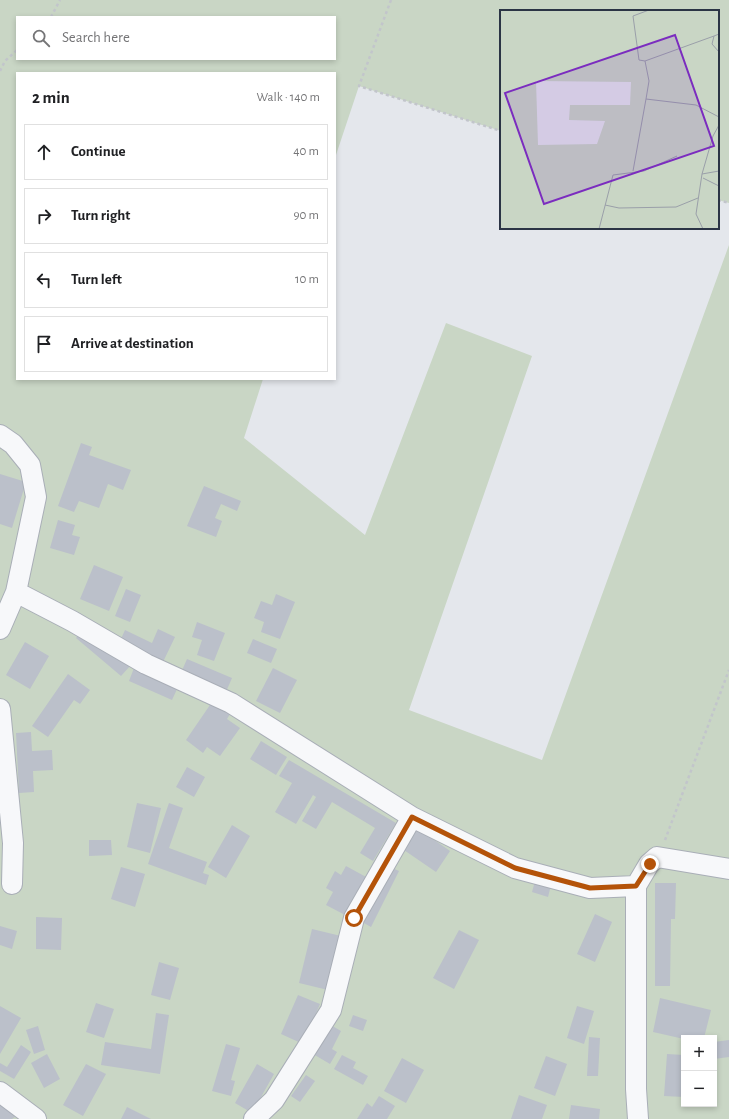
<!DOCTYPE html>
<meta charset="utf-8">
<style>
body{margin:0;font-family:"Alegreya Sans",sans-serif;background:#f2f2f2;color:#202124}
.controls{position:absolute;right:12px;bottom:12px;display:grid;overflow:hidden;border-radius:0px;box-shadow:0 2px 6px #0003}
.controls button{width:36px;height:36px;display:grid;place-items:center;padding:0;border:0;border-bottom:1px solid #e0e0e0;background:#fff;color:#202124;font:20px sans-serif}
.stop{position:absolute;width:12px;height:12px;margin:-9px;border:3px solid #b45309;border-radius:50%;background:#fff}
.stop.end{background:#b45309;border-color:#fff;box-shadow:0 1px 4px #0008}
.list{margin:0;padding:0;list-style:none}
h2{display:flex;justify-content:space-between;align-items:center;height:52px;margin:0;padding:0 16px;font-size:17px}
h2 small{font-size:13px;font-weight:400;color:#757577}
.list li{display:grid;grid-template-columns:26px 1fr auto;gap:12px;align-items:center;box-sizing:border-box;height:56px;margin:0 8px 8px;padding:0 8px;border:1px solid #e0e0e0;border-radius:0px}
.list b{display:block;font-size:15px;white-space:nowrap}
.list em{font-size:13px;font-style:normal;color:#757577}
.icon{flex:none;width:22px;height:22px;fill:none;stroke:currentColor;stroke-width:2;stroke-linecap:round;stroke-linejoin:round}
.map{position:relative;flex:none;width:729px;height:1119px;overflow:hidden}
.search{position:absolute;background:#fff;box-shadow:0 2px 6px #0003;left:16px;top:16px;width:320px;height:44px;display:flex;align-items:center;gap:10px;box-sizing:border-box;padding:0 14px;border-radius:0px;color:#757577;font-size:15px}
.panel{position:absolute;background:#fff;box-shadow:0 2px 6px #0003;left:16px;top:72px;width:320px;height:308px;border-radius:0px}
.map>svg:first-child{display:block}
</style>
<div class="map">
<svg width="729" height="1119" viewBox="0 0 729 1119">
<rect width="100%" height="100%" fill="#e4e7ec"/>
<path fill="#c9d6c5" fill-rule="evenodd" d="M0,0h729v203l-11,-3v-189h-217v120l-142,-45 -24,72v-85h-318v306h246l-19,59 121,97 81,-212 86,33 -123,354 133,50 187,-515v874h-729zM17,17h318v42h-318zM684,1038h30v66h-30z"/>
<path fill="#bbc0ca" d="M81,443l11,4 -3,8 42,15 -8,20 -15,-6 -9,24 -20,-7 -5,11 -16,-6z
M0,474l26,8 -14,46 -12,-4z
M204,486l37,15 -4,10 -16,-7 -6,14 7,3 -6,16 -29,-11z
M58,520l17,5 -3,10 8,2 -6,18 -24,-7z
M94,565l29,12 -14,34 -29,-12z
M126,589l15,6 -11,27 -15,-6z
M276,594l19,8 -15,37 -19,-7 3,-10 -10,-4 7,-17 11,4z
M197,622l28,11 -11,28 -17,-6 5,-15 -10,-3z
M86,626l45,39 -10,11 -45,-38z
M158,629l17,8 -12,25 -43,-21 5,-11 27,13z
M253,639l24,10 -6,14 -24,-10z
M25,642l24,14 -19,33 -24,-14z
M187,659l45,19 -7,16 -45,-19z
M134,668l44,19 -6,13 -43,-19z
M273,668l24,12 -17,33 -24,-12z
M68,674l22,16 -10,14 -6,-4 -26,37 -16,-11z
M212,702l18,12 -3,5 13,9 -20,28 -13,-9 -4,6 -17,-13z
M31,732l1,19 20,-1 1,20 -20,1 1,21 -15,1 -3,-60z
M261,741l26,16 -11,18 -26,-16z
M289,760l107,63 -23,38 -13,-8 15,-25 -43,-26 -16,27 -14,-8 14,-24 -3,-2 -17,29 -21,-12 17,-29 -13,-7z
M187,767l18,10 -11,20 -18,-10z
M137,803l24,5 -11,45 -23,-6z
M169,803l14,5 -14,40 38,14 -4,11 6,2 -3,10 -58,-21z
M232,825l18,11 -24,42 -18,-11z
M416,827l34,24 -14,21 -35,-24z
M89,840h22l1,15 -23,1z
M346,866l22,12 -21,38 -21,-11 7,-13 -7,-4 9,-17 6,4z
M121,867l24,7 -10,33 -24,-8z
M390,867l9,4 -28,56 -9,-5z
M535,881l16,4 -3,12 -16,-5z
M655,883h21l-1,36h-4l-1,67h-15z
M595,914l17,8 -17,40 -18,-8z
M36,917l26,1 -1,32 -25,-1z
M0,926l17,5 -5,18 -12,-4z
M312,929l29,7 -13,54 -29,-7z
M459,930l20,10 -25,49 -21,-11z
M159,962l20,6 -9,32 -19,-5z
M298,995l22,9 -17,40 -22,-10z
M660,998l51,12 -7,28 -20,1 -31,-7z
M96,1003l18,6 -10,29 -18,-6z
M0,1006l21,12 -21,36z
M577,1006l17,5 -10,33 -17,-6z
M156,1013l13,2 -9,59 -59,-9 4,-23 46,7z
M353,1015l14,5 -4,11 -14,-5z
M329,1024l12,7 -9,18 5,3 -7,12 -17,-10z
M38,1026l7,24 -11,4 -8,-24z
M589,1037l11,1 -2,38h-11z
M729,1040v17l-15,2v-17z
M226,1044l14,4 -9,32 4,1 -4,15 -19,-5z
M21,1045l10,7 -17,27 -14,-8v-8l7,4z
M47,1054l13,25 -16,9 -13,-25z
M667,1054l17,1v42l-20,-1z
M342,1055l14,7 -3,6 15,8 -5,9 -29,-16z
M546,1056l21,8 -12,32 -21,-8z
M402,1058l22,12 -18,33 -22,-12z
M86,1064l20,10 -23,42 -20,-11z
M257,1064l17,10 -22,39 -17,-10z
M306,1075l9,6 -15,21 -9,-6z
M519,1095l28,10 -5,14h-31z
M379,1096l16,10 -8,13h-30l10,-16 5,4z
M0,1101l15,16 -3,2h-12z
M571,1105l29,4 -1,10h-30z
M127,1107l24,12h-30z"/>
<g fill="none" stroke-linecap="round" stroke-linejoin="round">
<defs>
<path id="minor" d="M0,435l13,9 17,21 6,32 -20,95 -16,37
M16,592l56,29 74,43 85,39 181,114 -58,101 -23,92 -57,90 -20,19
M0,709l13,134 -1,41
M412,817l103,51 75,20 46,-2v203l2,30
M636,886l13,-22 8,-7 72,12
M0,1092l36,27"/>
</defs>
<use href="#minor" stroke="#a9aeb7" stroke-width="22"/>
<path stroke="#c2c5cb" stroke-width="2.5" stroke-dasharray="3 3" stroke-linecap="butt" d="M391,0l-32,86 142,45
M51,17l9,-17
M0,71l5,-10 12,-11
M718,200l11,3
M665,840l64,-170"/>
<use href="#minor" stroke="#f7f8fa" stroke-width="20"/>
</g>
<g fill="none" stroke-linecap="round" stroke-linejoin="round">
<path stroke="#b45309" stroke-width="5" d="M354,918l58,-101 103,51 75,20 46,-2 14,-22"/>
</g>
<g transform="translate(500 10)">
<rect width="219" height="219" fill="#e4e7ec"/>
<path d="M0,0h219v219h-219zM36,71l95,1 -1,23h-60l-1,15 36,1 -8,23 -59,1z" fill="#c9d6c5" fill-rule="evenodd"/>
<path fill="none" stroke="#9a9fa9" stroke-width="1" d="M219,24l-5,2 -2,8 7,8M145,51l-6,-1 -6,-44 16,-6M146,89l3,-18 -4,-20 69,-25M219,115l-6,11 -11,38 17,-3M133,161l13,-72 50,6 23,12M202,164l-6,40 7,15M203,168l16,8M105,195l14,3 57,-1 22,-9M99,219l14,-54 31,-4 33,-15"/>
<path fill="#7b2cbf" fill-opacity="0.15" stroke="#7b2cbf" stroke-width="2" d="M175,25l39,111 -170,58 -39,-111z"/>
<rect width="219" height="219" fill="none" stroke="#2b3445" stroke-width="2"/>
</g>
</svg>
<div class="controls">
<button>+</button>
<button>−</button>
</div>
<div class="stop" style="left:354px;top:918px"></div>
<div class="stop end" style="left:650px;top:864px"></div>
<div class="search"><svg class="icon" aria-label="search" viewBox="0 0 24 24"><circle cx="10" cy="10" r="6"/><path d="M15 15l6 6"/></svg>Search here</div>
<section class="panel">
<h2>2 min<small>Walk · 140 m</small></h2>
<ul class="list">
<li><svg class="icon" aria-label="ahead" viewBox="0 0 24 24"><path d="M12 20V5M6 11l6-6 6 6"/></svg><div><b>Continue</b></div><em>40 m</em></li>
<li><svg class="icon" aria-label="right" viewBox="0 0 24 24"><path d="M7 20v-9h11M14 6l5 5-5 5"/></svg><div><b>Turn right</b></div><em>90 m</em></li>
<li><svg class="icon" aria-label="left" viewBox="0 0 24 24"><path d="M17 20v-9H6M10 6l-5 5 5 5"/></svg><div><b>Turn left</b></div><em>10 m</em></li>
<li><svg class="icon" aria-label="arrive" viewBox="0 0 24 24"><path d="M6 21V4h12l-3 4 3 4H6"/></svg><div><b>Arrive at destination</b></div></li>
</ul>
</section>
</div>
